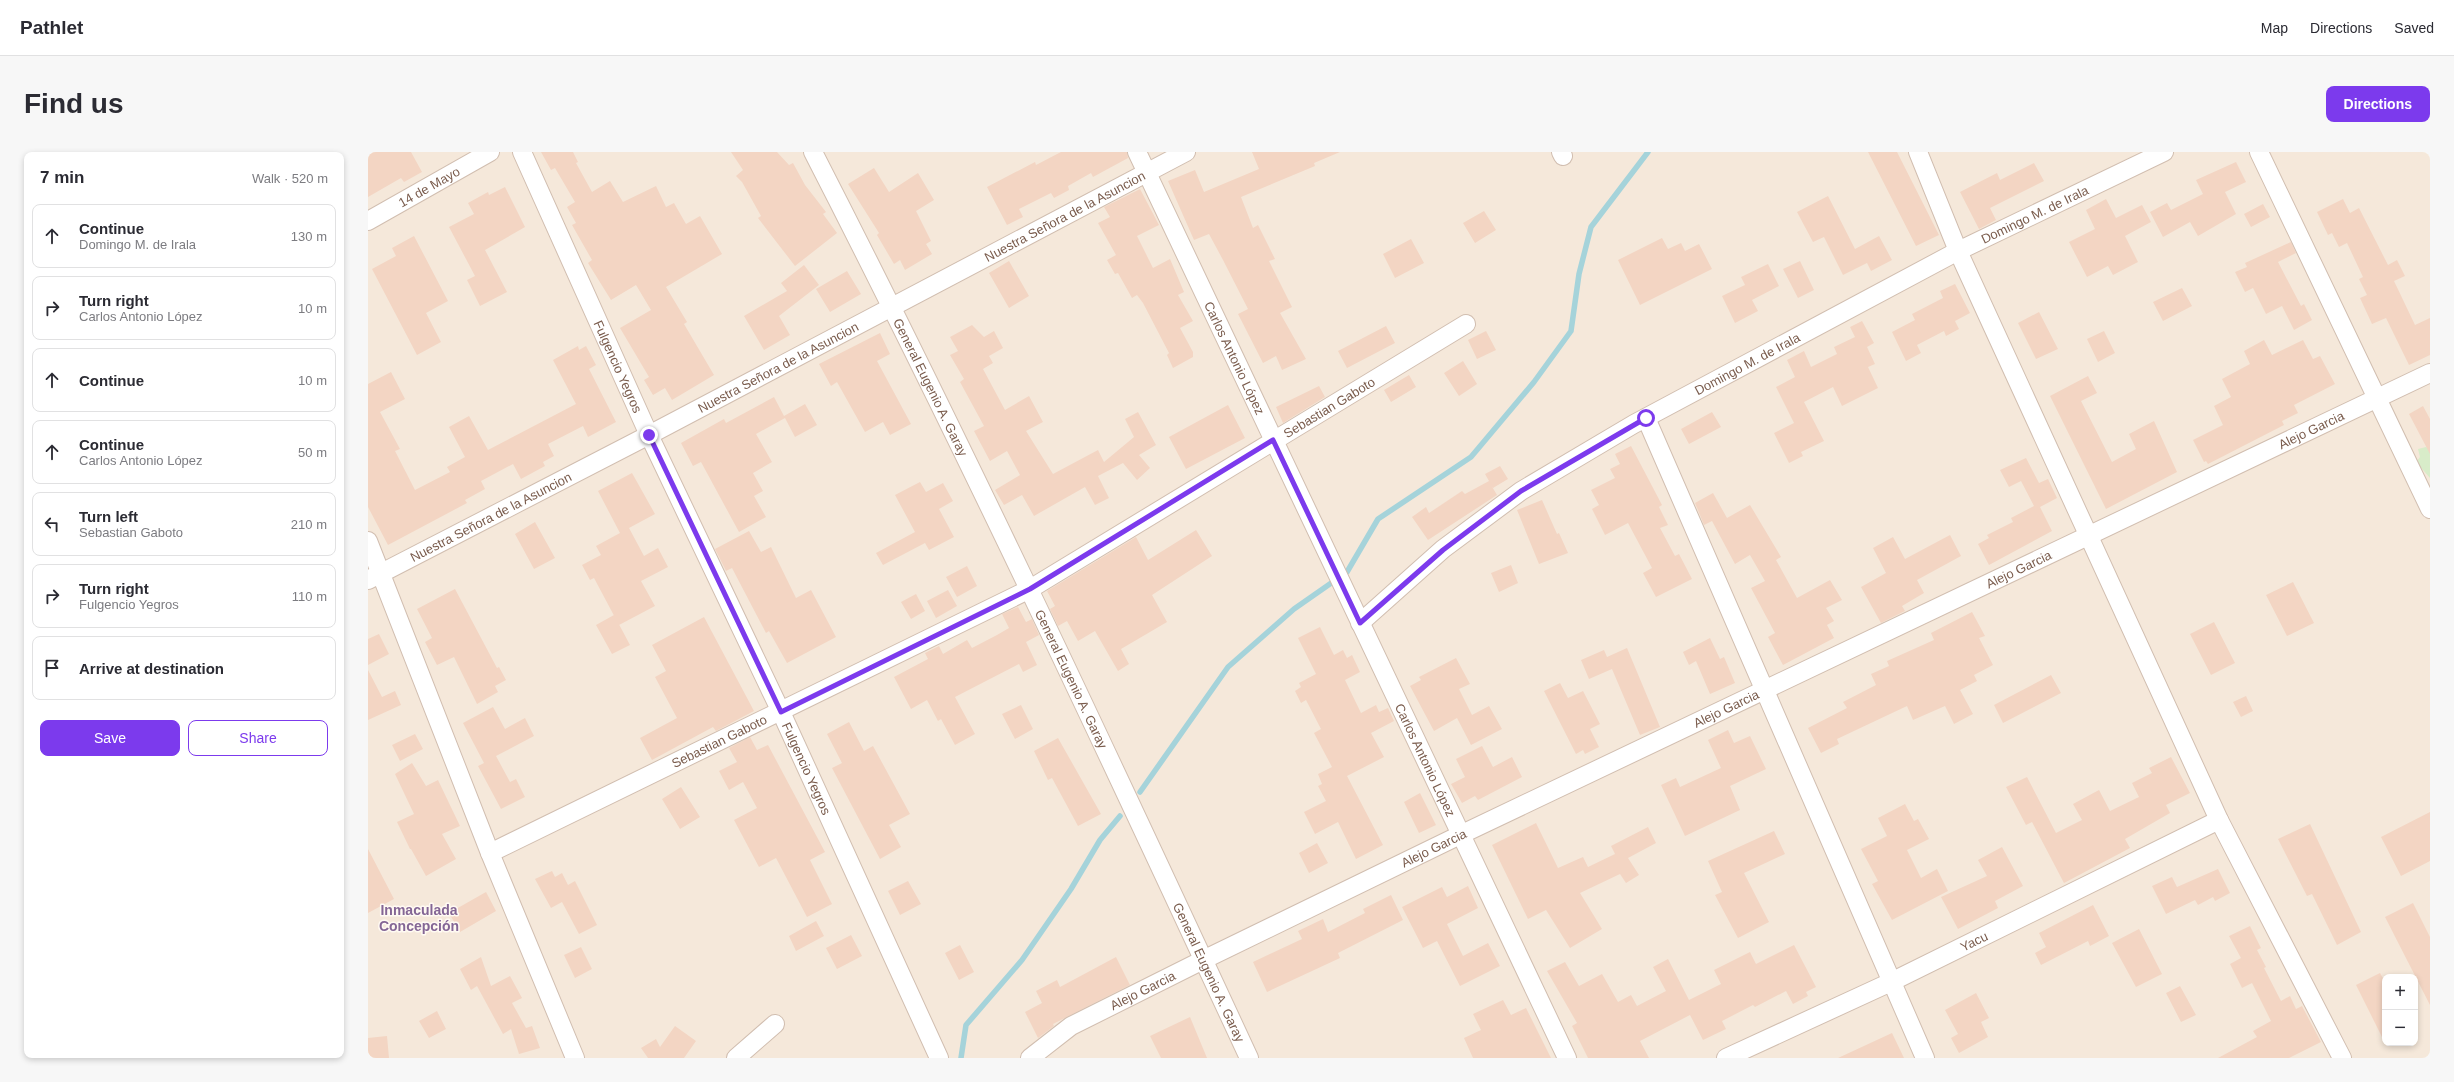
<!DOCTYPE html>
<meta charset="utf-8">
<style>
body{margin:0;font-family:Helvetica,sans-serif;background:#f7f7f7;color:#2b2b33}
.controls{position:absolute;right:12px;bottom:12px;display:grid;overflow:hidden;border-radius:8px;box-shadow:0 2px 6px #0003}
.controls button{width:36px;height:36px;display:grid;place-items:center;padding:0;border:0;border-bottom:1px solid #e1e1e2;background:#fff;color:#2b2b33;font:20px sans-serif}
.stop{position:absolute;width:12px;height:12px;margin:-9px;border:3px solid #7c3aed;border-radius:50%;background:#fff}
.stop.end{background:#7c3aed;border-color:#fff;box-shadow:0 1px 4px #0008}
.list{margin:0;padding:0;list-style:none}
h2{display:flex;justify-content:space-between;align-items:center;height:52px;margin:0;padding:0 16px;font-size:17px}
h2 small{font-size:13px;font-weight:400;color:#7c7c81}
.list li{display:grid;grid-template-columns:26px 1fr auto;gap:12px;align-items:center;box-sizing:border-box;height:64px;margin:0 8px 8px;padding:0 8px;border:1px solid #e1e1e2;border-radius:8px}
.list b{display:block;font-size:15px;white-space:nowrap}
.list p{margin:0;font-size:13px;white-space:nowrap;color:#7c7c81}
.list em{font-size:13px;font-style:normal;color:#7c7c81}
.actions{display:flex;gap:8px;padding:12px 16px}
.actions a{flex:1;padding:9px 0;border:1px solid #7c3aed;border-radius:8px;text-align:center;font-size:14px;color:#7c3aed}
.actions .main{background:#7c3aed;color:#fff}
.icon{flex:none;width:22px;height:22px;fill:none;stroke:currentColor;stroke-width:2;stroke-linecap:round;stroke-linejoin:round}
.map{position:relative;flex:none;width:2062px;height:906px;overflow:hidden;border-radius:8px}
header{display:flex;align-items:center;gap:24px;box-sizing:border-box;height:56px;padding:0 20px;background:#fff;border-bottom:1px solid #e1e1e2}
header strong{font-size:19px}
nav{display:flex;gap:22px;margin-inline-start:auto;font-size:14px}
.intro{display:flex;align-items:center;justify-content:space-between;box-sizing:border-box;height:96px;padding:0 24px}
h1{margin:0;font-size:28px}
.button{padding:10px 18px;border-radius:8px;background:#7c3aed;color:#fff;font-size:14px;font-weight:700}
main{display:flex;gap:24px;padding:0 24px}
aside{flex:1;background:#fff;border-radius:8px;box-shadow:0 2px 6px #0003}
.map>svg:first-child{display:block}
</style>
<header>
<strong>Pathlet</strong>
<nav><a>Map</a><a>Directions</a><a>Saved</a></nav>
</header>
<div class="intro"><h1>Find us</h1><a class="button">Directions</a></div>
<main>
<aside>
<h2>7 min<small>Walk · 520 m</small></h2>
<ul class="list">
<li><svg class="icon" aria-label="ahead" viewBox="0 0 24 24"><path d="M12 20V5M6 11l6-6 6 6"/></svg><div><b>Continue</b><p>Domingo M. de Irala</p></div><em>130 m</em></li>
<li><svg class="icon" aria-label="right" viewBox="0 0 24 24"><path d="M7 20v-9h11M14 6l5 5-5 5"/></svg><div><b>Turn right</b><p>Carlos Antonio López</p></div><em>10 m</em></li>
<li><svg class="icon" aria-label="ahead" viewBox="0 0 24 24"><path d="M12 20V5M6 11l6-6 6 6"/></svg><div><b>Continue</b></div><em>10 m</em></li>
<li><svg class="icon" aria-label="ahead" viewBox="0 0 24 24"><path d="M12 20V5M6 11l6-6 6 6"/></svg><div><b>Continue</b><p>Carlos Antonio López</p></div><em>50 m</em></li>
<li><svg class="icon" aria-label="left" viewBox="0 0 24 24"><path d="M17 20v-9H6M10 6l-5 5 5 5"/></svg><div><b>Turn left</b><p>Sebastian Gaboto</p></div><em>210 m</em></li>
<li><svg class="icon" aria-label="right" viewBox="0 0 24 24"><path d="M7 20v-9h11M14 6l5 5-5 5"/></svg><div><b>Turn right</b><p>Fulgencio Yegros</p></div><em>110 m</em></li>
<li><svg class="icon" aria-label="arrive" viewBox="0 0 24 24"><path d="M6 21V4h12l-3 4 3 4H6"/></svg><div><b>Arrive at destination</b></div></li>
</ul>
<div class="actions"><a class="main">Save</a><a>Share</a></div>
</aside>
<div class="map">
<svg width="2062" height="906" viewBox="0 0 2062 906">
<rect width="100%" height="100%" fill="#fdf6ec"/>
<path fill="#f5e8da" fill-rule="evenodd" d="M0,0h2062v906h-2062zM2017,825h30v66h-30z"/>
<path fill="#d8ecc9" d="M2058,295l4,2v29l-14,-16 4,-5 -2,-8z"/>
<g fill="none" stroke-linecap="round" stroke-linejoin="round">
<path stroke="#a5d3da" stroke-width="5.5" d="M772,640l88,-125 66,-58 53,-37 31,-53 93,-62 63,-75 37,-51 8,-57 12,-47 57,-75
M593,906l5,-33 56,-65 49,-71 29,-49 20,-24"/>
</g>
<path fill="#f3d5c3" d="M0,0h43l11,20 -18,10 -3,-4 -33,19z
M173,0h32l5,10 -2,1 16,29 18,-11 13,21 33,-16 10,21 8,-4 12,21 14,-8 22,38 -56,33 21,35 -3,2 30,51 -42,25 -7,-12 -12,7 -9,-15 5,-3 -29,-49 31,-18 -15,-25 -25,15 -23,-37 4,-3 -20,-35 4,-2 -9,-16 8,-5 -20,-34 -4,2z
M363,0h46l12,13 4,-2 12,22 21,27 -3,2 14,19 -42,33 -37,-48 3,-2 -19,-34 -6,-6 7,-6z
M693,0h66l1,6 -35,19 -2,-4 -23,13 1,4 -15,8 -3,-5 -32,16 4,8 -16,8 -20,-38 48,-25 1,3z
M884,0h88l-26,11 1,3 -74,31 12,31 5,-3 17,34 -6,2 23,46 -12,6 26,46 -24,11 -6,-14 -13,7 -25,-49 10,-5 -25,-49 -14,-26 -15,6 -26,-59 27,-11 9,22 55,-23z
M1500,0h29l42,83 -23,11z
M1868,10l10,20 -21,10 11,22 -38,22 -8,-14 -27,15 -13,-25 17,-9 4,7 32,-16 -7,-14z
M1666,11l10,18 -54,27 6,12 -17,9 -19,-37 37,-19 3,7z
M506,16l15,24 29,-19 16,27 -18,11 15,30 -5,3 6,10 -27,16 -5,-10 -6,4 -17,-29 2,-2 -31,-49z
M137,35l20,40 -40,23 22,42 -27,14 -13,-26 8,-4 -26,-49 25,-13 -6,-11 20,-11 1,3z
M772,37l19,36 -22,11 16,32 17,-9 14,33 -6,3 15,26 -13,7 13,24v5l-20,11 -6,-13 2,-2 -26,-50 -6,-8 -5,3 -14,-25 -3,1 -8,-14 9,-5 -18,-32 12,-6 -6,-10z
M1460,44l27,53 24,-13 13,24 -21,11 -4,-8 -24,12 -19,-38 -11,5 -16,-30z
M1738,47l10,19 26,-13 9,17 -26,14 13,26 -25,13 -5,-9 -21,11 -18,-35 26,-13 -9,-19z
M1975,47l7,14 9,-5 29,57 9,-5 8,16 -11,5 21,44 15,-7v37l-21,10 -23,-47 -14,6 -12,-26 7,-3 -8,-16 4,-2 -16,-34 -8,4 -7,-14 -4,2 -11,-23z
M1895,52l7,13 -19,10 -7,-13z
M1116,59l12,19 -21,13 -12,-20z
M46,84l34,65 -22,12 15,29 -24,13 -45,-86 24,-13 -4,-8z
M1294,86l6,11 13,-6 4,8 14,-7 13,25 -72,36 -22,-45z
M1043,87l13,24 -29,15 -12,-24z
M1923,90l5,11 -18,9 23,44 3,-2 8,16 -18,10 -12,-24 -16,8 -13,-26 -8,4 -10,-20 12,-5 -2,-4z
M641,109l20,35 -20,12 -20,-35z
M1432,109l14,29 -16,8 -15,-29z
M1400,112l11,22 -27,14 6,11 -23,12 -13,-27 23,-11 -4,-8z
M436,113l15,20 -40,31 11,19 -26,15 -20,-34 43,-25 -6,-8z
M479,119l14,23 -31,18 -14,-23z
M1587,132l15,29 -15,8 4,8 -13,7 -2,-5 -27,14 4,8 -15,8 -14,-29 23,-12 -3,-6 31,-16 -3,-7z
M1814,136l10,18 -29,15 -10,-19z
M1671,160l19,37 -22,10 -18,-36z
M1494,169l12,22 -7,4 8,17 -7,3 10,21 -36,18 -9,-19 -29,15 20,39 -23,11 2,4 -14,7 -15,-30 20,-10 -18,-36 19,-10 -8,-17 17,-9 7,16 26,-13 -3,-7 21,-10 -5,-10z
M604,173l12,12 10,-6 9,17 -14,8 4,7 -10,6 22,41 24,-14 14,26 -17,9 27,43 45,-24 6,12 30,-25 -9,-18 13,-7 18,33 -17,10 11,13 -13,12 -14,-17 -25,13 11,22 -14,7 -10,-18 -51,29 -12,-21 -18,10 -9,-15 25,-15 -13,-24 -17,10 -16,-30 10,-5 -24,-44 4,-3 -14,-24 8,-4 -8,-14z
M1018,174l9,17 -48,25 -9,-17z
M1118,179l10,19 -19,9 -9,-19z
M1736,179l11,22 -17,9 -11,-23z
M512,181l10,21 -13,7 34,63 -21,11 -7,-13 -18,10 -28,-50 -6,4 -12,-22z
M1896,188l8,15 31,-15 10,19 7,-3 15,28 -41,21 4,8 -16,8 2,4 -76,39 -2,-3 -2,1 -11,-22 30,-15 -9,-19 17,-9 -9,-18 28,-15 -6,-13z
M210,194l1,4 7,-4 10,19 -7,4 27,53 -28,15 -5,-11 -35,18 6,12 -11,6 2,4 -24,13 -8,-15 -32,17 4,8 -20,11 2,3 -79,42 -20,-38v-123l23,-12 14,27 -25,13 20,37 -5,2 20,39 35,-18 -3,-5 18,-10 -16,-30 20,-11 19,34 88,-46 -23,-44z
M1095,209l14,23 -18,12 -15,-23z
M1041,223l7,12 -25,15 -7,-12z
M1720,224l9,17 -16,8 31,61 24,-13 -7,-15 25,-13 23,51 -71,37 -56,-113z
M951,234l6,11 -42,26 -7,-16z
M406,245l10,19 21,-12 12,21 -22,12 -10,-19 -29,16 16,28 -19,11 10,18 -9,5 12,21 -27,15 -38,-70 -8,4 -12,-23 43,-24 2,4z
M860,253l17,33 -59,31 -17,-32z
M2055,254l7,13v35l-21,-40z
M1344,260l9,15 -32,17 -8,-15z
M1263,294l31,59 -3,2 9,18 -8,3 15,28 4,-2 13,25 -36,18 -13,-24 9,-5 -24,-45 -23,12 -13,-26 7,-4 -8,-15 24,-12 -5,-9 10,-5 -5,-10z
M1658,306l13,25 9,-4 9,19 -17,9 12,24 -63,34 -11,-21 11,-6 -2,-3 26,-13 -2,-4 23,-12 -13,-25 -12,6 -9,-17z
M1132,314l8,13 -15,9 -2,-3 6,10 -69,45 -16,-23 14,-10 3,6 33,-22 3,3 24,-13 -4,-7z
M264,321l23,41 -26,14 15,28 14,-8 10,19 -27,14 14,25 -36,19 -25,-47 -4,2 -8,-15 19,-10 -5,-9 24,-13 -22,-42z
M552,330l6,10 17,-9 10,18 -14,8 15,28 -25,13 -4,-7 -42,22 -7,-12 39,-21 -20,-37z
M1345,341l14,25 23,-13 31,52 -5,3 21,38 33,-18 12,20 -16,8 8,13 -7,4 7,13 -51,27 -15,-28 7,-4 -24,-45 14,-7 -15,-26 -15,9 -23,-43 -8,4 -9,-22z
M1174,348l15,34 2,-1 9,20 -29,11 -22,-54z
M167,370l20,36 -21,11 -19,-35z
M828,378l16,26 -60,39 15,27 -46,27 8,15 -11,7 -23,-40 -17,10 -11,-20 -9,5 -8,-17 5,-3 -8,-15 89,-54 12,23z
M381,379l12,21 10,-5 25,51 15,-8 25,47 -49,26 -18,-32 -3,2 -34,-65 -6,3 -11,-22z
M1582,383l11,21 -44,24 7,13 -22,13 3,5 -24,12 -20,-36 25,-14 -13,-25 20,-11 12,22z
M1143,413l7,18 -19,9 -8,-19z
M599,414l10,20 -20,11 -11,-20z
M1925,430l21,41 -27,13 -21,-41z
M87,437l42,79 2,-1 7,13 -11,6 3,6 -21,12 -23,-47 -17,8 -12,-23 7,-4 -15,-29z
M580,438l9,16 -21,12 -9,-17z
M548,442l9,17 -14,8 -10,-17z
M650,455l8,15 6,-3 7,16 -13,7 11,23 -14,7 -4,-8 -64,33 20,37 -20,11 -14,-26 -3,2 -11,-21 -16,9 -17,-32 34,-18 -3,-6 14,-7 4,8 24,-14 5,8 25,-13 12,-7 -7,-14z
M1604,460l13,24 -6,2 14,27 -19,10 3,6 -17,9 13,24 -19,10 -9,-18 -32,14 -6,-14 -70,33 2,5 -18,9 -13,-25 39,-20 -4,-6 33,-17 -5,-11 18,-8 -2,-5 47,-21 -3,-7z
M246,463l16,30 -18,9 -16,-29z
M336,465l50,94 -38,20 -3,-4 -61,33 -12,-22 37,-20 -22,-41 11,-6 -14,-26z
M1846,470l21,41 -24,12 -21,-41z
M952,475l14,28 9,-5 4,8 5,-3 8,17 -15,8 16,33 15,-8 3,7 9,-4 6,13 -23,12 13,24 -37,19 36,69 -27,14 -18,-37 -23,12 -11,-22 22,-11 -8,-15 4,-2 -4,-10 14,-7 -18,-34 7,-4 -15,-29 -5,3 -6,-12 6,-4 -2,-4 17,-9 -18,-36z
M11,482l10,20 -21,11v-26z
M1342,486l10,21 4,-2 11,26 -25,11 -14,-33 -7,4 -6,-13z
M1259,496l33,79 -20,8 -28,-66 -23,10 -8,-19 23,-10 3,7z
M1088,506l14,26 -11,5 13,26 17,-9 13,23 -31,16 -14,-27 -23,13 -24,-45 11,-6 -2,-3z
M0,518l14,27 13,-6 6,14 -33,15z
M1683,523l10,18 -58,30 -9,-18z
M1192,531l8,15 15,-7 17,33 -10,5 9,18 -14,7 -2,-4 -7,4 -32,-63z
M1878,544l7,15 -12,6 -8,-15z
M653,553l12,24 -18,10 -13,-25z
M125,555l12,22 20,-11 9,18 -38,20 14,26 6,-3 9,18 -24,12 -23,-43 6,-3 -21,-40z
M481,570l15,29 9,-5 37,68 -21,11 12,22 -21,12 -48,-91 10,-5 -15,-29z
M1360,578l6,13 16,-7 16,33 -36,17 10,24 -55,26 -24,-51 15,-7 4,9 41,-19 -13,-28z
M47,582l8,15 -23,12 -8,-16z
M382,585l7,13 11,-5 57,107 -15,8 22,44 -25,13 -31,-59 -17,9 -25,-47 23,-12 -14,-26 -14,8 -10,-19 18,-9 -8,-14z
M690,586l43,76 -23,12 -26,-48 -4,2 -14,-29z
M1114,594l11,21 19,-10 10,20 -44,23 -3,-4 -13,7 -11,-19 14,-7 -9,-18z
M1803,605l19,36 -24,12 4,8 -45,26 5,9 -66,35 -32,-61 -6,3 -20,-38 21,-10 29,56 26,-13 -9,-16 26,-14 11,21 29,-14 -7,-14 20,-10 -3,-5z
M44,611l14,23 12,-6 22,46 -18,8 14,25 -30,17 -15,-27h-1l-13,-27 17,-8 -19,-40z
M313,635l19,30 -20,12 -18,-30z
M1052,641l16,32 -17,8 -15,-31z
M1537,652l9,17 4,-2 11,20 -22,11 14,28 16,-9 11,22 -56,29 -20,-36 6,-3 -17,-32 26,-13 -9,-18z
M2062,660v49l-29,15 -20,-39z
M1168,671l22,45 25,-11 5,10 27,-13 -4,-8 37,-19 8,16 -28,15 11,17 -13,8 -6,-9 -40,19 22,36 -32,19 -24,-38 -18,9 -36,-74z
M1942,672l51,108 -24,13 -25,-51 -5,2 -29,-57z
M1406,679l11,23 -41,19 25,49 -31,16 -23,-43 7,-3 -14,-31z
M949,691l11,20 -19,10 -10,-20z
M1634,695l21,39 -28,15 3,7 -40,21 -17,-32 46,-21 -9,-16z
M0,697l26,50 -26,14z
M1850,717l12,24 -15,8 -2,-4 -15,8 -3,-5 -29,14 -14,-28 20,-9 5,10z
M184,719l3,6 7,-4 6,12 7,-4 22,44 -18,9 -17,-32 -11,6 -16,-29z
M540,729l13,23 -21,11 -12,-24z
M1100,734l10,22 -31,16 16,32 25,-13 12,23 -40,20 -23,-45 -14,7 -21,-41 40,-20 5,10z
M118,740l10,19 -36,21 -11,-19z
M1023,743l12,25 -65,33 2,5 -73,34 -14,-30 49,-23 -4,-8 25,-12 5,13 37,-19 -2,-4z
M2045,751l17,34v68l-45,-88z
M1725,753l16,31 -19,10 -2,-5 -47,24 -6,-12 11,-6 -7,-14z
M448,769l8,15 -28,15 -7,-15z
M1882,774l11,22 -4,2 9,17 -2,1 17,33 9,-5 6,13 6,-3 19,36 -32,16h-71l39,-21 -4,-6 18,-10 -19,-38 -10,5 -12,-24 11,-6 -12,-22z
M1771,777l23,45 -26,13 -24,-44z
M483,783l11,21 -25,13 -11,-21z
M592,793l14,27 -15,8 -14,-27z
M1426,793l22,42 -10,5 2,4 -15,8 -7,-13 -31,16 -2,-2 -31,16 4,8 -23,11 -13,-25 -50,26 9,17h-61l-16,-32 5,-3 -30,-52 18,-9 14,24 23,-12 16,28 13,-7 6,11 29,-15 -13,-24 15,-8 21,41 32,-16 -7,-14 36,-18 6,12z
M213,795l11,22 -17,9 -11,-23z
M113,805l10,29 19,-10 12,22 -10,5 14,25 6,-2 8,22 -21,6 -8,-25 -8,5 -26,-48 -6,4 -11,-21z
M748,805l14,28 -77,39 1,2 -16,12 -13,-26 17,-9 -6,-12 21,-11 3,7z
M2012,821l5,9v61l-29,-58z
M1812,834l16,29 -15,7 -15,-29z
M1608,841l13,25 -8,4 7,15 -29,16 -8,-15 7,-4 -13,-24z
M1135,848l8,15 15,-7 25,50h-78l-9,-20 17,-8 -8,-16z
M69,859l9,18 -17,9 -10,-17z
M822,865l17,41h-46l-11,-22z
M307,874l21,15 -12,17h-36l-7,-10 15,-9 4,8z
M1524,881l12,25h-66z
M19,884l2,22h-21v-20z"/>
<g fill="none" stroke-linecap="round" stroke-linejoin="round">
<defs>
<g id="minor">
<path id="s1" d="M154,0l127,283 132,277 158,346"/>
<path id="s2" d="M445,0c153,298 295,602 436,906"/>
<path id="s3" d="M769,0l430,906"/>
<path d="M1193,0l2,4"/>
<path d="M1550,0l40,99 261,569 123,238"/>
<path d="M1891,0l171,357"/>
<path id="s4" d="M0,69l122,-69"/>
<path d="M1278,266l279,640"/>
<path d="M0,389l122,312 85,205"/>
<path id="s5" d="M0,428l281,-145 537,-283"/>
<path id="s6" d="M992,471l83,-74 78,-58 113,-67 324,-173 206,-99"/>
<path id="s7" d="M122,701l540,-264 436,-265"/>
<path d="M368,906l39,-34"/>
<path id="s8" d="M662,906l41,-32 132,-66 257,-125 970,-462"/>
<path id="s9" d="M1358,906l165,-76 328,-162"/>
</g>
</defs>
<use href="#minor" stroke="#d1beb0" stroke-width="20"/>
<use href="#minor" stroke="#fff" stroke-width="18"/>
</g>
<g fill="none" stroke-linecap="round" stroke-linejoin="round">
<path stroke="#7c3aed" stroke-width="5" d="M281,283l132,277 249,-123 243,-149 87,183 83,-73 78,-59 125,-73"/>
</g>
<g text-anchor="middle" stroke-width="3" stroke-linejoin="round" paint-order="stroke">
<g font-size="13" fill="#7a5c4d" stroke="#fffaf3">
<text dy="5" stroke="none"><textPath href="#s4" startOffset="70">14 de Mayo</textPath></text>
<text dy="5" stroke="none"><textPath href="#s6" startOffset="792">Domingo M. de Irala</textPath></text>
<text dy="5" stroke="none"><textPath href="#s5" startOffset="786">Nuestra Señora de la Asuncion</textPath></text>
<text dy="5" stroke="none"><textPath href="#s3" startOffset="228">Carlos Antonio López</textPath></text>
<text dy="5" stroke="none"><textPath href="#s6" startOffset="468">Domingo M. de Irala</textPath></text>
<text dy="5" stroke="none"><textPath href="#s1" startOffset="235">Fulgencio Yegros</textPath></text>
<text dy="5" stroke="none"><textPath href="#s5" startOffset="462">Nuestra Señora de la Asuncion</textPath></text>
<text dy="5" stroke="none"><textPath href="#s2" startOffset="263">General Eugenio A. Garay</textPath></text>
<text dy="5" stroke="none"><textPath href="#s7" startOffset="951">Sebastian Gaboto</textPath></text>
<text dy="5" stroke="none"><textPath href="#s8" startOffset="1428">Alejo Garcia</textPath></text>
<text dy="5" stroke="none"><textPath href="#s5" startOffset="138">Nuestra Señora de la Asuncion</textPath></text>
<text dy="5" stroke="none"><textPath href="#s8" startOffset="1104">Alejo Garcia</textPath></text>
<text dy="5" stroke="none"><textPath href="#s2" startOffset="587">General Eugenio A. Garay</textPath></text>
<text dy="5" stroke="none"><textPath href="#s8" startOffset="780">Alejo Garcia</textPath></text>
<text dy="5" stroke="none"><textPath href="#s7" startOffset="255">Sebastian Gaboto</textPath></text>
<text dy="5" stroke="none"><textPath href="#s3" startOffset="673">Carlos Antonio López</textPath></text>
<text dy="5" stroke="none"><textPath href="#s1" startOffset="679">Fulgencio Yegros</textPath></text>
<text dy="5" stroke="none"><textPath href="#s8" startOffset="456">Alejo Garcia</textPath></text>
<text dy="5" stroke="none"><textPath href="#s9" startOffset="274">Yacu</textPath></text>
<text dy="5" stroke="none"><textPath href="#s2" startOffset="911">General Eugenio A. Garay</textPath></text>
<text dy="5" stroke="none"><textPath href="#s8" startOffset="132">Alejo Garcia</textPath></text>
</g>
<g font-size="14" font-weight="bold" fill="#846695" stroke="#fffaf3">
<text x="51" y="763">Inmaculada<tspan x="51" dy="16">Concepción</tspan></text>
</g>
</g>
</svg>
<div class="controls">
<button>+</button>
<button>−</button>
</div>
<div class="stop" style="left:1278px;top:266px"></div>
<div class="stop end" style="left:281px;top:283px"></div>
</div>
</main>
